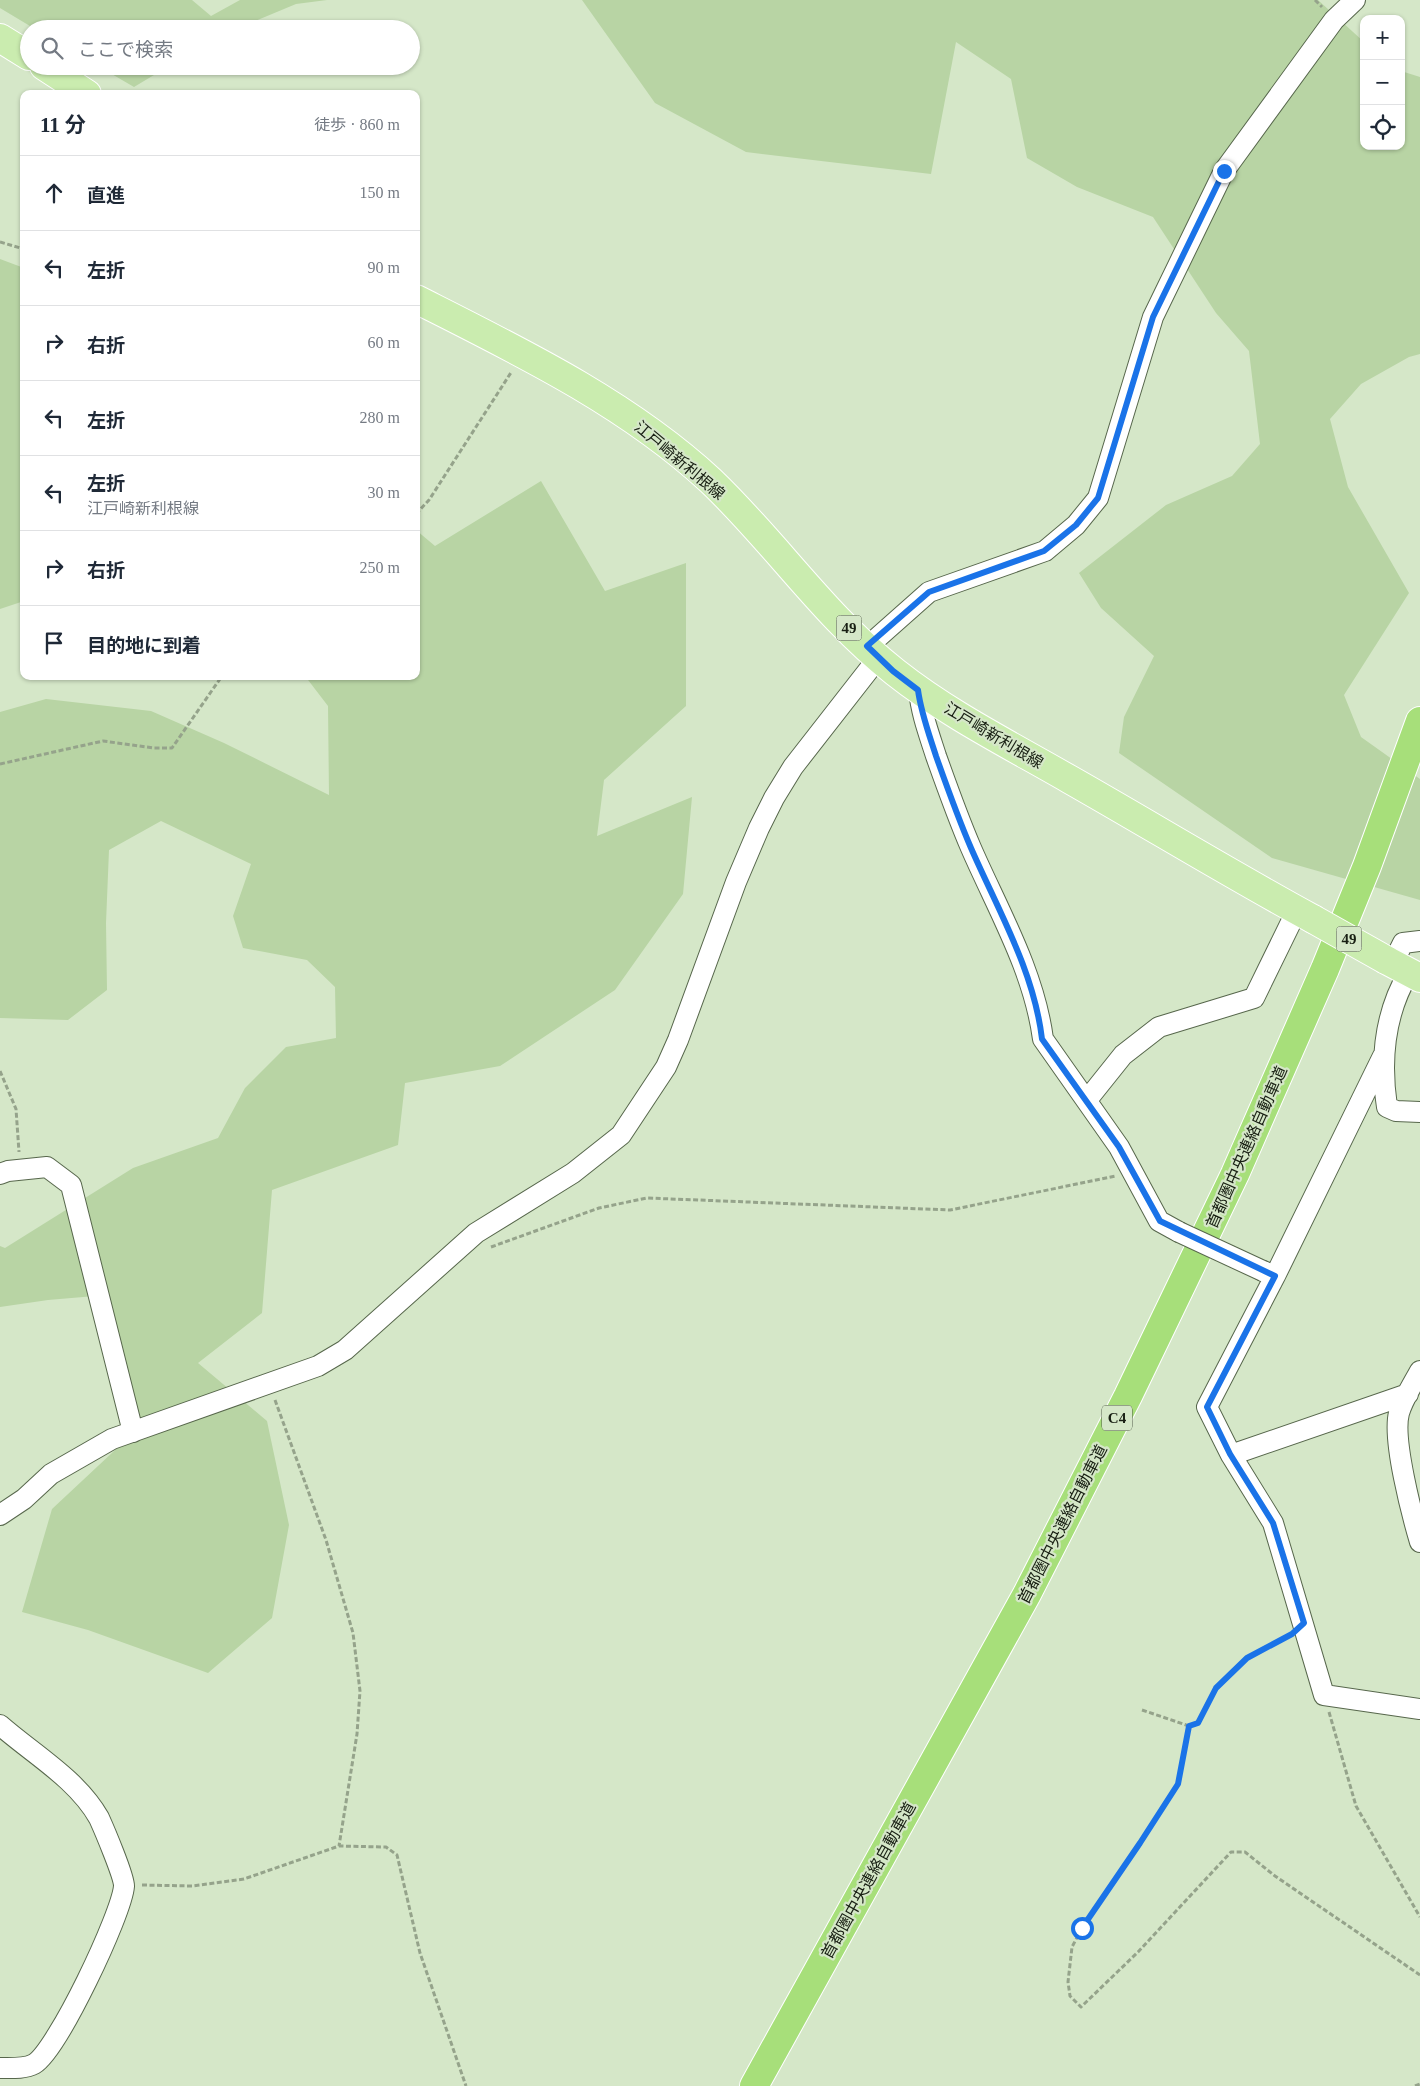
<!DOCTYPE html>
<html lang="ja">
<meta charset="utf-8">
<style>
body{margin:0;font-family:"Times New Roman","Noto Sans JP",serif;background:#f6f6f7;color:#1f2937}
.controls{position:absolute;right:15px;top:15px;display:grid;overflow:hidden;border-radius:10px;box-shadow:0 1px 4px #0004}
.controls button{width:45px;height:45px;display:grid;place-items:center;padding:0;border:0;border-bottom:1px solid #e0e1e3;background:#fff;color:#1f2937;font:25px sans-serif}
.stop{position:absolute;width:15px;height:15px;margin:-11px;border:4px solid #1a73e8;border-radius:50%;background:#fff}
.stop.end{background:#1a73e8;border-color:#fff;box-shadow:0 1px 5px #0008}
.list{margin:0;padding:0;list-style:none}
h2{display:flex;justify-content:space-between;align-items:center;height:65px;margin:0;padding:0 20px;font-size:21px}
h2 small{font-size:16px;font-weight:400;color:#747a83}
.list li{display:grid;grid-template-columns:32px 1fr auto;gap:15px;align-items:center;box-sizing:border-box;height:75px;padding:0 20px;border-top:1px solid #e0e1e3}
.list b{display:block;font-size:19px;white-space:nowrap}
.list p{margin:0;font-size:16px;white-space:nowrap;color:#747a83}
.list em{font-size:16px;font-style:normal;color:#747a83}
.icon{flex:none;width:28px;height:28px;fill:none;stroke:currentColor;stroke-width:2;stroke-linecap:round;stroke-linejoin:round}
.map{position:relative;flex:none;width:1420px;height:2086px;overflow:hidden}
.search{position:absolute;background:#fff;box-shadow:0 1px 4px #0004;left:20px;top:20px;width:400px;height:55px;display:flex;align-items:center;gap:12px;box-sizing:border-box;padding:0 18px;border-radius:28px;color:#747a83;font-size:19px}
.panel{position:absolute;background:#fff;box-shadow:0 1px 4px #0004;left:20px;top:90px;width:400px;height:590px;border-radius:10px}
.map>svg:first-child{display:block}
</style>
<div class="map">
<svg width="1420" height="2086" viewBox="0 0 1420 2086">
<rect width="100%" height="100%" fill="#d5e7c8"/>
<path fill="#b8d4a4" d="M0,0h192l19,16 29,-16h87l-31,4 -60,25h-201l-35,-21z
M582,0h736l46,42v104h37v-75l19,6v277l-11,3 -48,27 -31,35 18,68 61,106 -65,102 17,42 59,42v121l-148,-42 -153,-105 5,-36 30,-61 -53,-48 -22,-35 87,-68 66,-29 28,-32 -11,-93 -33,-38 -63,-96 -76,-30 -50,-29 -16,-79 -55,-37 -25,132 -185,-22 -91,-49z
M98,66h71l-35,21z
M0,259l24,9v333l-24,8z
M541,481l64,110 81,-28v143l-82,74 -7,56 95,-39 -9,97 -68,96 -115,76 -95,17 -7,62 -126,45 -10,123 -64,50 69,58 22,104 -17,93 -64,55 -120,-43 -66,-18 30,-103 77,-72 -34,-141 -47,4 -48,7v-61l5,2 128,-80 85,-30 27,-50 41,-41 50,-9 -1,-51 -28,-27 -64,-12 -10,-32 18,-52 -90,-43 -52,29 -3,73 1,67 -39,30 -68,-2v-306l46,-13 105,12 73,32 105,52 -1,-89 -23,-30h111v-146l19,16z"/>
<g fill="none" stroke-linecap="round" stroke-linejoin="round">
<defs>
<path id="street" d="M867,647l62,-55 116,-41 31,-26 22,-27 55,-181 71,-146 110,-151 21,-20
M919,690c2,23 10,44 17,66 11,31 22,62 35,92 27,62 63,123 72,191l76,108 40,74 20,11
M1393,963l10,-20 17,-2
M1409,972c-25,42 -29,88 -22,135l9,4 24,1
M1087,1100l36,-45 36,-28 95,-29 43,-88
M0,1174l8,-3 39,-4 24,18 62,247
M1263,1271l12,5 -68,131 24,48 42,68 51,172 96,14
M1275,1276l108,-220
M1420,1371c-7,13 -17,28 -21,42 -7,26 13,102 21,129
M1231,1455l177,-61
M0,1515l24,-16 27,-25 61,-35 206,-73 27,-16 131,-117 97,-60 48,-38 45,-68 12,-27 58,-158 23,-54 15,-30 19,-31 85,-109
M0,1725c33,29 77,54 99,93 5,11 25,58 25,68 -2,28 -67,165 -90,178 -9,5 -24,4 -34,4"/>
<path id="primary" d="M0,38l29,18
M44,66l43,28
M416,299c101,51 211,104 295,182 64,61 114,136 184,191 53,42 115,73 174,107 81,46 161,95 244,140
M1386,960l34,18"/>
<path id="highway" d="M754,2086l273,-492 101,-198 107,-222 90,-205 42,-103 53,-145"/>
</defs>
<use href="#street" stroke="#57674c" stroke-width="22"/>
<use href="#primary" stroke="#fff" stroke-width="30"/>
<use href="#highway" stroke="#fff" stroke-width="30"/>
<path stroke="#95a38b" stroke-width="3" stroke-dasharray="5 2.5" stroke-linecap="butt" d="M1315,0l7,7
M0,242l24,7
M416,514l13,-14 83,-129
M0,764l103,-23 51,7h18l50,-72
M0,1071l16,38 3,43
M491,1247l108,-39 48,-10 303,12 166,-34
M275,1400l51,140 27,93 7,58 -3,43 -18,112
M1142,1710l47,16 9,-3 18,-35 31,-30 41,-22
M1329,1712l27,94 64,111
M1189,1726l-11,58 -37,59 -59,85 -10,19 -4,35 2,14 11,11 57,-55 93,-100h14l30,24 145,99
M142,1885l50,1 52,-7 95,-33 47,1 11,8 23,98 46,133
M1415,2086l5,-2"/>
<use href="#street" stroke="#fff" stroke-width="20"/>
<use href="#primary" stroke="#caecaf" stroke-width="28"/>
<use href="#highway" stroke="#a7df7a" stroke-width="28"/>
<defs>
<path id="street-bridge" d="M1179,1232l84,39"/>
<path id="primary-bridge" d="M1313,919l73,41"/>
</defs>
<use href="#street-bridge" stroke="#57674c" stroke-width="22" stroke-linecap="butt"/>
<use href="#primary-bridge" stroke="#fff" stroke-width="30" stroke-linecap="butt"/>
<use href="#street-bridge" stroke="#fff" stroke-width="20"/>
<use href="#primary-bridge" stroke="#caecaf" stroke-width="28"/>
</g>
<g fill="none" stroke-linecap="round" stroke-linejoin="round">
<path stroke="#1a73e8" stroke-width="6" d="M1082,1928l58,-85 38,-59 11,-58 9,-3 18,-35 31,-30 45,-24 12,-11 -31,-100 -43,-69 -23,-47 68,-131 -115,-55 -41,-74 -77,-108c-8,-68 -44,-129 -71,-191 -13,-30 -24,-61 -35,-92 -7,-22 -15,-43 -18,-66l-25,-19 -26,-25 62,-54 115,-41 32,-26 22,-27 55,-181 71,-146"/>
</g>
<g text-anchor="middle" stroke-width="4.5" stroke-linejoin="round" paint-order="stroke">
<g fill="#d5e7c8" stroke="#515b49" stroke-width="1">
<rect x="836.5" y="615.5" width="25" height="25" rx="4"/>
<rect x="1336.5" y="926.5" width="25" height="25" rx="4"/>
<rect x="1102" y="1405.5" width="30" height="25" rx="4"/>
</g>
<g font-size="15" font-weight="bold" fill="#181f13">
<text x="849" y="633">49</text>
<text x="1349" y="944">49</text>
<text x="1117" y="1423">C4</text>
</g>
<g font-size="16" fill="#181f13" stroke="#d5e7c8">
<text transform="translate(680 460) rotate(40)" y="6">江戸崎新利根線</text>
<text transform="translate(994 735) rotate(31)" y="6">江戸崎新利根線</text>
<text transform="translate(1246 1147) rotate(-66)" y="6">首都圏中央連絡自動車道</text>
<text transform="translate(1062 1524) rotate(-63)" y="6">首都圏中央連絡自動車道</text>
<text transform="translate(868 1880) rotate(-61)" y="6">首都圏中央連絡自動車道</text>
</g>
</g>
</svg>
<div class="controls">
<button>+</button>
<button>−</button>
<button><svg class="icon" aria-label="locate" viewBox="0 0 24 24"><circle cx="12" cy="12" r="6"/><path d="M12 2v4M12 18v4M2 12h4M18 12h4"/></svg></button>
</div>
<div class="stop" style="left:1082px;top:1928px"></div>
<div class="stop end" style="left:1224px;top:171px"></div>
<div class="search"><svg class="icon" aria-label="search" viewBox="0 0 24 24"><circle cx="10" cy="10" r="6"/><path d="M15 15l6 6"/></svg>ここで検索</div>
<section class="panel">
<h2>11 分<small>徒歩 · 860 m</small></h2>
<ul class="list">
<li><svg class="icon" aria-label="ahead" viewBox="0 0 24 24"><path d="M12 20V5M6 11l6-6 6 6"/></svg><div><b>直進</b></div><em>150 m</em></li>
<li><svg class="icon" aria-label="left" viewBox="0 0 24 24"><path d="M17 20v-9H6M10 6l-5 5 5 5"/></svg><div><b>左折</b></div><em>90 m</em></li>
<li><svg class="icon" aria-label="right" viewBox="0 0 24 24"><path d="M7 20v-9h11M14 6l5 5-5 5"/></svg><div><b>右折</b></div><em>60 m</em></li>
<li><svg class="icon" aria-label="left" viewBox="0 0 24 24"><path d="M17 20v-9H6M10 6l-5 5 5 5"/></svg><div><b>左折</b></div><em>280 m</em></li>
<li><svg class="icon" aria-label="left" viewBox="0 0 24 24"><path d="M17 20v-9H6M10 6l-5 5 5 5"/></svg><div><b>左折</b><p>江戸崎新利根線</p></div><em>30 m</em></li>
<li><svg class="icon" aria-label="right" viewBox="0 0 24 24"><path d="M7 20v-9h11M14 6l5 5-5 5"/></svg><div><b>右折</b></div><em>250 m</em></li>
<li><svg class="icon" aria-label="arrive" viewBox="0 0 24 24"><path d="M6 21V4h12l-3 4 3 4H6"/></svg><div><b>目的地に到着</b></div></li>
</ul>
</section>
</div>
